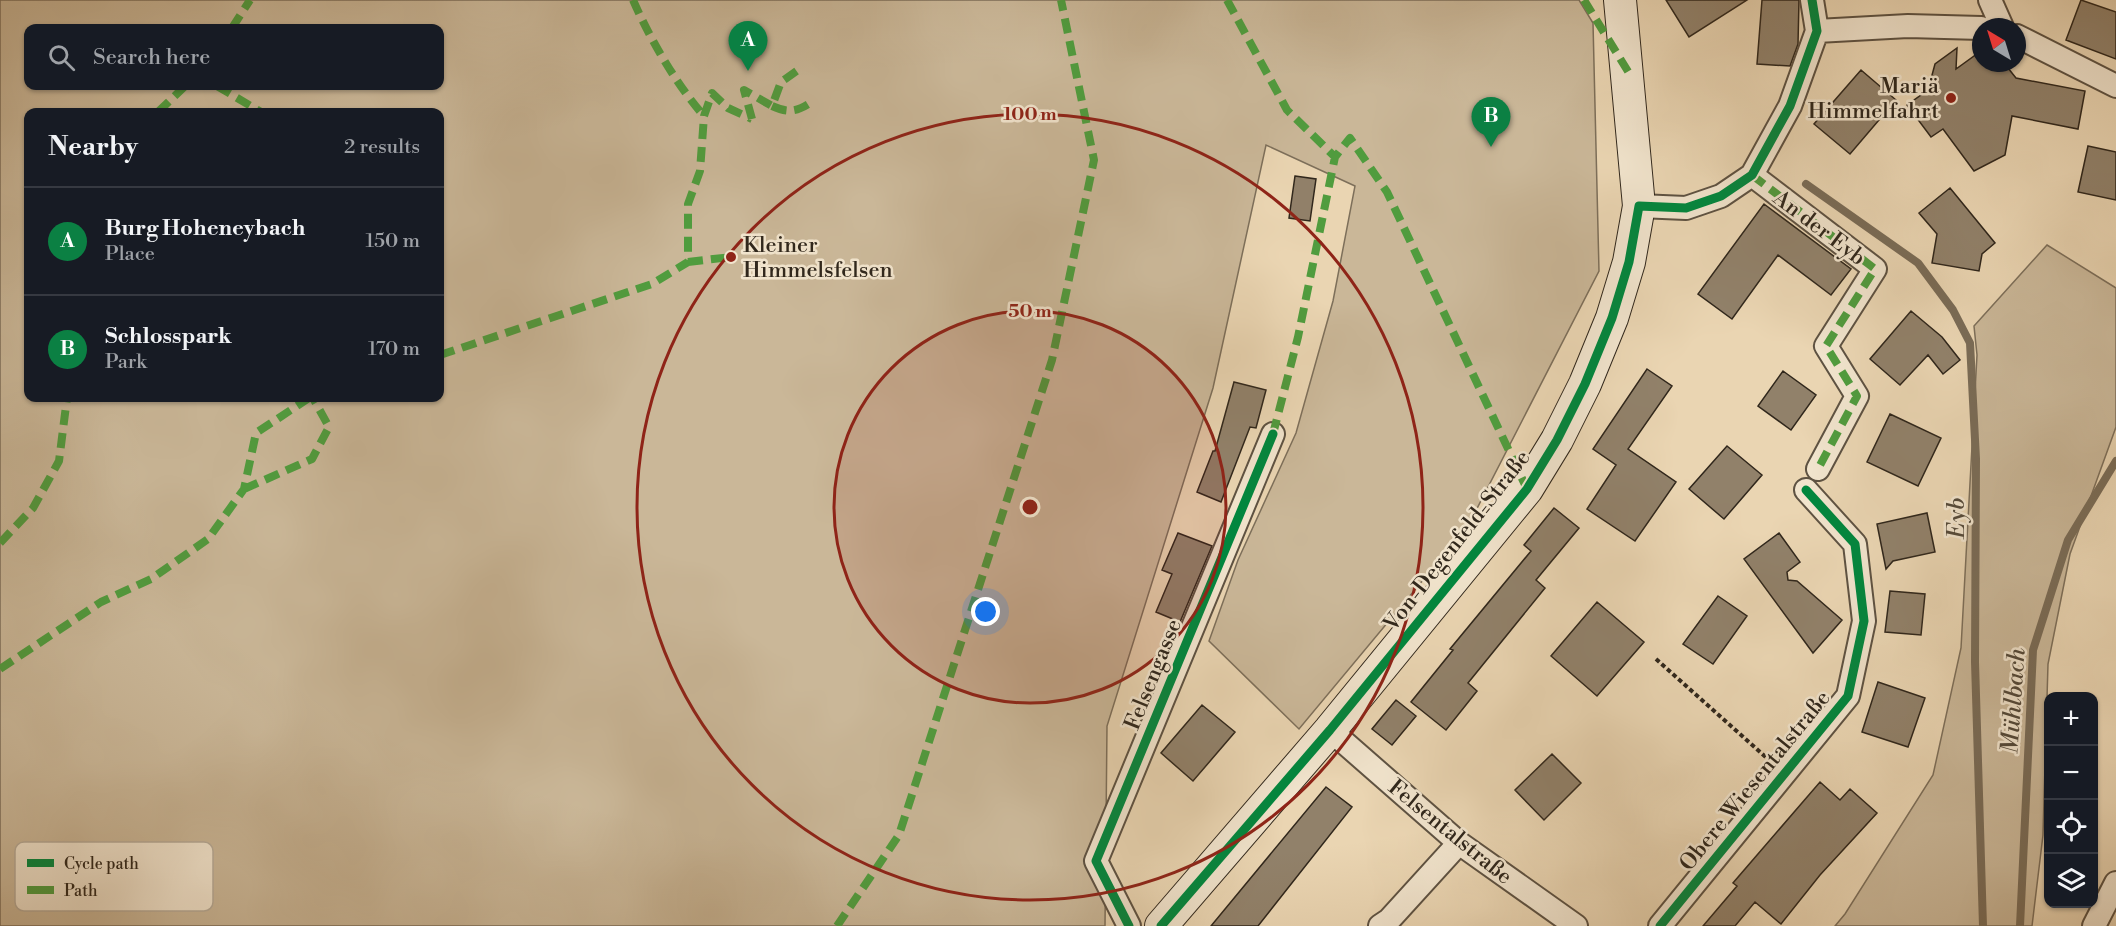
<!DOCTYPE html>
<meta charset="utf-8">
<style>
body{margin:0;font-family:"Libre Bodoni",serif;background:#242831;color:#f1f3f6}
.controls{position:absolute;right:18px;bottom:18px;display:grid;overflow:hidden;border-radius:12px;box-shadow:0 2px 4px #0004}
.controls button{width:54px;height:54px;display:grid;place-items:center;padding:0;border:0;border-bottom:2px solid #363941;background:#171b24;color:#f1f3f6;font:30px sans-serif}
.compass{position:absolute;left:1972px;top:18px;width:54px;height:54px;border-radius:50%;background:#171b24;box-shadow:0 2px 4px #0004;rotate:322deg}
.you{position:absolute;left:986px;top:612px;width:21px;height:21px;margin:-15px;border:4px solid #fff;border-radius:50%;background:#1a73e8;box-shadow:0 0 0 9px #1a73e833}
.badge{display:grid;place-items:center;width:39px;height:39px;border-radius:50%;background:#0b8043;color:#fff;font-size:20px;font-weight:700}
.pin{position:absolute;translate:-50% -50px;filter:drop-shadow(0 2px 3px #0008)}
.pin::after{content:'';position:absolute;top:32px;width:21px;height:18px;background:inherit;clip-path:polygon(0 0,100% 0,50% 100%)}
.list{margin:0;padding:0;list-style:none}
h2{display:flex;justify-content:space-between;align-items:center;height:78px;margin:0;padding:0 24px;font-size:26px}
h2 small{font-size:20px;font-weight:400;color:#9ea1a6}
.list li{display:grid;grid-template-columns:39px 1fr auto;gap:18px;align-items:center;box-sizing:border-box;height:108px;padding:0 24px;border-top:2px solid #363941}
.list b{display:block;font-size:22px;white-space:nowrap}
.list p{margin:0;font-size:20px;white-space:nowrap;color:#9ea1a6}
.list em{font-size:20px;font-style:normal;color:#9ea1a6}
.icon{flex:none;width:33px;height:33px;fill:none;stroke:currentColor;stroke-width:2;stroke-linecap:round;stroke-linejoin:round}
.map{position:relative;flex:none;width:2116px;height:926px;overflow:hidden}
.search{position:absolute;background:#171b24;box-shadow:0 2px 4px #0004;left:24px;top:24px;width:420px;height:66px;display:flex;align-items:center;gap:15px;box-sizing:border-box;padding:0 21px;border-radius:12px;color:#9ea1a6;font-size:22px}
.panel{position:absolute;background:#171b24;box-shadow:0 2px 4px #0004;left:24px;top:108px;width:420px;height:294px;border-radius:12px}
.map>svg:first-child{display:block}
</style>
<div class="map">
<svg width="2116" height="926" viewBox="0 0 2116 926">
<rect width="100%" height="100%" fill="#ead5b2"/>
<filter id="stains"><feTurbulence type="fractalNoise" baseFrequency=".00333" numOctaves="4"/><feColorMatrix values="0 0 0 0 .2 0 0 0 0 .09 0 0 0 0 .02 0 0 0 .5 -.17"/></filter>
<radialGradient id="worn" r=".72"><stop offset=".6" stop-color="#630" stop-opacity="0"/><stop offset="1" stop-color="#630" stop-opacity=".3"/></radialGradient>
<path fill="#cab798" stroke="#7d6f5a" stroke-width="1.5" fill-rule="evenodd" d="M0,0h1579l14,23 6,248 -131,255 -169,203 -90,-88 29,-81 58,-127 37,-132 22,-115 -89,-41 -53,243 -106,338 -2,200h-1105zM28,28h412v58h-412zM28,112h412v286h-412z
M2047,245l69,43v139l-46,127 -22,110 -5,171 -11,91h-197l10,-12 88,-139 28,-127 16,-293 -3,-29z"/>
<g fill="none" stroke-linecap="round" stroke-linejoin="round">
<path stroke="#7a6c57" stroke-width="8" d="M1806,184l112,79 35,47 17,33 6,116 -1,203 8,264
M2020,926l13,-276 35,-110 48,-79"/>
</g>
<path fill="#91816a" stroke="#30271c" stroke-width="1.5" d="M1666,0h81l-58,37z
M1762,0h37l-1,44 -8,22 -33,-2z
M2081,0l35,12v47l-50,-19z
M1957,48l-1,21 25,-18v12h23l12,15 69,13 -7,38 -66,-13 -7,39 -31,16 -31,-42 -12,8 -24,-32 21,-15 7,-26z
M1861,70l35,30 -46,54 -36,-30z
M2088,146l28,6v48l-38,-8z
M1295,176l21,3 -6,42 -21,-3z
M1950,188l45,55 -13,11 -3,17 -47,-8 5,-29 -18,-21z
M1764,204l87,65 -20,26 -53,-40 -46,64 -34,-25z
M1911,311l31,26 18,23 -17,14 -15,-19 -28,30 -30,-26z
M1647,369l25,17 -44,63 48,33 -41,59 -48,-32 29,-44 -23,-16z
M1783,371l33,24 -25,35 -33,-24z
M1234,382l32,8 -10,38 -6,-1 -29,75 -24,-10 16,-41h2z
M1890,414l51,24 -23,48 -51,-24z
M1727,446l35,29 -38,44 -35,-30z
M1554,508l25,20 -43,52 9,8 -77,95 9,8 -31,39 -35,-28 42,-52 -3,-1 81,-98 -7,-6z
M1927,513l8,39 -42,9 -7,8 -9,-45z
M1178,533l34,13 -32,76 -24,-10 16,-38 -10,-4z
M1779,533l21,29 -13,10 1,8 9,1 45,39 -29,33 -69,-94z
M1890,591l35,3 -4,41 -36,-3z
M1718,596l29,20 -34,48 -30,-20z
M1597,602l47,40 -47,54 -46,-40z
M1878,682l47,16 -17,49 -46,-15z
M1396,700l20,16 -24,29 -20,-16z
M1202,705l33,27 -42,49 -32,-28z
M1552,754l29,29 -37,37 -29,-30z
M1820,782l20,18 10,-11 27,24 -57,62 -39,49 -26,-22 -20,24h-32l34,-40 -4,-3z
M1326,787l26,20 -94,119h-47z"/>
<g fill="none" stroke-linecap="round" stroke-linejoin="round">
<defs>
<path id="street" d="M1990,0l12,27
M1817,31l91,-5 73,2
M2017,36l99,50
M1752,175l123,94 -49,77 31,50 -39,73
M1639,206l47,2 35,-12 31,-21 38,-69 27,-75 -5,-31
M1330,730l129,113 117,83
M1129,926l-33,-65 177,-427
M1380,926l9,-6 70,-77
M1660,926l188,-230 16,-75 -9,-77 -49,-54
M2094,926l22,-43"/>
<path id="secondary" d="M1161,926l169,-196 197,-241 30,-49 28,-56 27,-66 17,-56 10,-56 -19,-206"/>
</defs>
<use href="#street" stroke="#5e5242" stroke-width="26"/>
<use href="#secondary" stroke="#30271c" stroke-width="34"/>
<path stroke="#30271c" stroke-width="4" stroke-dasharray="4.5 3" stroke-linecap="butt" d="M1656,659l112,100"/>
<use href="#street" stroke="#f1e4cd" stroke-width="22"/>
<use href="#secondary" stroke="#f1e4cd" stroke-width="32"/>
<path stroke="#509c3e" stroke-width="8" stroke-dasharray="15 8" stroke-linecap="butt" d="M633,0c17,39 43,84 71,116
M1227,0l60,110 48,47 15,-19 37,54 140,297
M1584,0l45,73
M232,28l18,-28
M217,86l44,26
M772,106c16,7 24,6 38,-3
M158,112l27,-26
M752,119l-8,-29 28,16 9,-24 17,-12
M1752,175l123,94 -49,77 31,50 -39,73
M688,262l43,-5
M440,355l212,-71 36,-22v-58l12,-33 4,-55 8,-23 16,15 24,11
M1273,434l25,-97 37,-180
M244,489l68,-30 17,-32 -16,-29
M0,543l33,-35 26,-47 8,-63
M0,669l101,-67 50,-23 57,-40 36,-50 12,-56 53,-35
M837,926l62,-91 153,-475 42,-200 -33,-160"/>
<defs>
<path id="cycleway" d="M1129,926l-33,-65 177,-427
M1161,926l169,-196 197,-241 30,-49 28,-56 27,-66 17,-56 10,-56 47,2 35,-12 31,-21 38,-69 27,-75 -5,-31
M1660,926l188,-230 16,-75 -9,-77 -49,-54"/>
</defs>
<use href="#cycleway" stroke="#f1e4cd" stroke-width="13"/>
<use href="#cycleway" stroke="#00873e" stroke-width="9"/>
</g>
<circle cx="1030" cy="507" r="196" fill="#8f2418" fill-opacity=".12"/>
<g fill="none" stroke="#8f2418" stroke-width="3">
<circle cx="1030" cy="507" r="196"/>
<circle cx="1030" cy="507" r="393"/>
</g>
<g fill="#8f2418" stroke="#f1e4cd" stroke-width="2">
<circle cx="1951" cy="98" r="6"/>
<circle cx="731" cy="257" r="6"/>
</g>
<g text-anchor="middle" stroke-width="5" stroke-linejoin="round" paint-order="stroke">
<g font-size="22" fill="#30271c" stroke="#f1e4cd" text-anchor="end">
<text x="1939" y="93">Mariä<tspan x="1939" dy="25">Himmelfahrt</tspan></text>
<text x="743" y="252" text-anchor="start">Kleiner<tspan x="743" dy="25">Himmelsfelsen</tspan></text>
</g>
<g font-size="22" fill="#30271c" stroke="#f1e4cd">
<text transform="translate(1820 227) rotate(37)" y="8">An der Eyb</text>
<text transform="translate(1456 540) rotate(-52)" y="8">Von-Degenfeld-Straße</text>
<text transform="translate(1152 674) rotate(-68)" y="8">Felsengasse</text>
<text transform="translate(1754 780) rotate(-51)" y="8">Obere Wiesentalstraße</text>
<text transform="translate(1451 831) rotate(39)" y="8">Felsentalstraße</text>
</g>
<g font-size="24" font-style="italic" fill="#554a3a" stroke="#f1e4cd">
<text transform="translate(1956 518) rotate(-90)" y="8">Eyb</text>
<text transform="translate(2013 701) rotate(-86)" y="8">Mühlbach</text>
</g>
</g>
<rect x="15" y="842" width="198" height="69" rx="9" fill="#f1e4cd" stroke="#b7ab98" stroke-width="1.5"/>
<rect x="27" y="859" width="27" height="8" fill="#00873e"/>
<rect x="27" y="886" width="27" height="8" fill="#509c3e"/>
<g font-size="16" fill="#30271c">
<text x="64" y="869">Cycle path</text>
<text x="64" y="896">Path</text>
</g>
<circle cx="1030" cy="507" r="9" fill="#8f2418" stroke="#f1e4cd" stroke-width="3"/>
<g font-size="18" text-anchor="middle" font-weight="bold" fill="#8f2418" stroke="#f1e4cd" stroke-width="5" stroke-linejoin="round" paint-order="stroke">
<text x="1030" y="120">100 m</text>
<text x="1030" y="317">50 m</text>
</g>
<rect width="100%" height="100%" filter="url(#stains)"/>
<rect width="100%" height="100%" fill="url(#worn)"/>
</svg>
<div class="controls">
<button>+</button>
<button>−</button>
<button><svg class="icon" aria-label="locate" viewBox="0 0 24 24"><circle cx="12" cy="12" r="6"/><path d="M12 2v4M12 18v4M2 12h4M18 12h4"/></svg></button>
<button><svg class="icon" aria-label="layers" viewBox="0 0 24 24"><path d="M12 4l9 5-9 5-9-5zM3 14l9 5 9-5"/></svg></button>
</div>
<svg class="compass" viewBox="-18 -18 36 36"><path d="M0-13l5 13h-10z" fill="#e53935"/><path d="M0 13l5-13h-10z" fill="#9ea1a6"/></svg>
<div class="you"></div>
<div class="pin badge" style="left:748px;top:71px">A</div>
<div class="pin badge" style="left:1491px;top:147px">B</div>
<div class="search"><svg class="icon" aria-label="search" viewBox="0 0 24 24"><circle cx="10" cy="10" r="6"/><path d="M15 15l6 6"/></svg>Search here</div>
<section class="panel">
<h2>Nearby<small>2 results</small></h2>
<ul class="list">
<li><span class="badge">A</span><div><b>Burg Hoheneybach</b><p>Place</p></div><em>150 m</em></li>
<li><span class="badge">B</span><div><b>Schlosspark</b><p>Park</p></div><em>170 m</em></li>
</ul>
</section>
</div>
